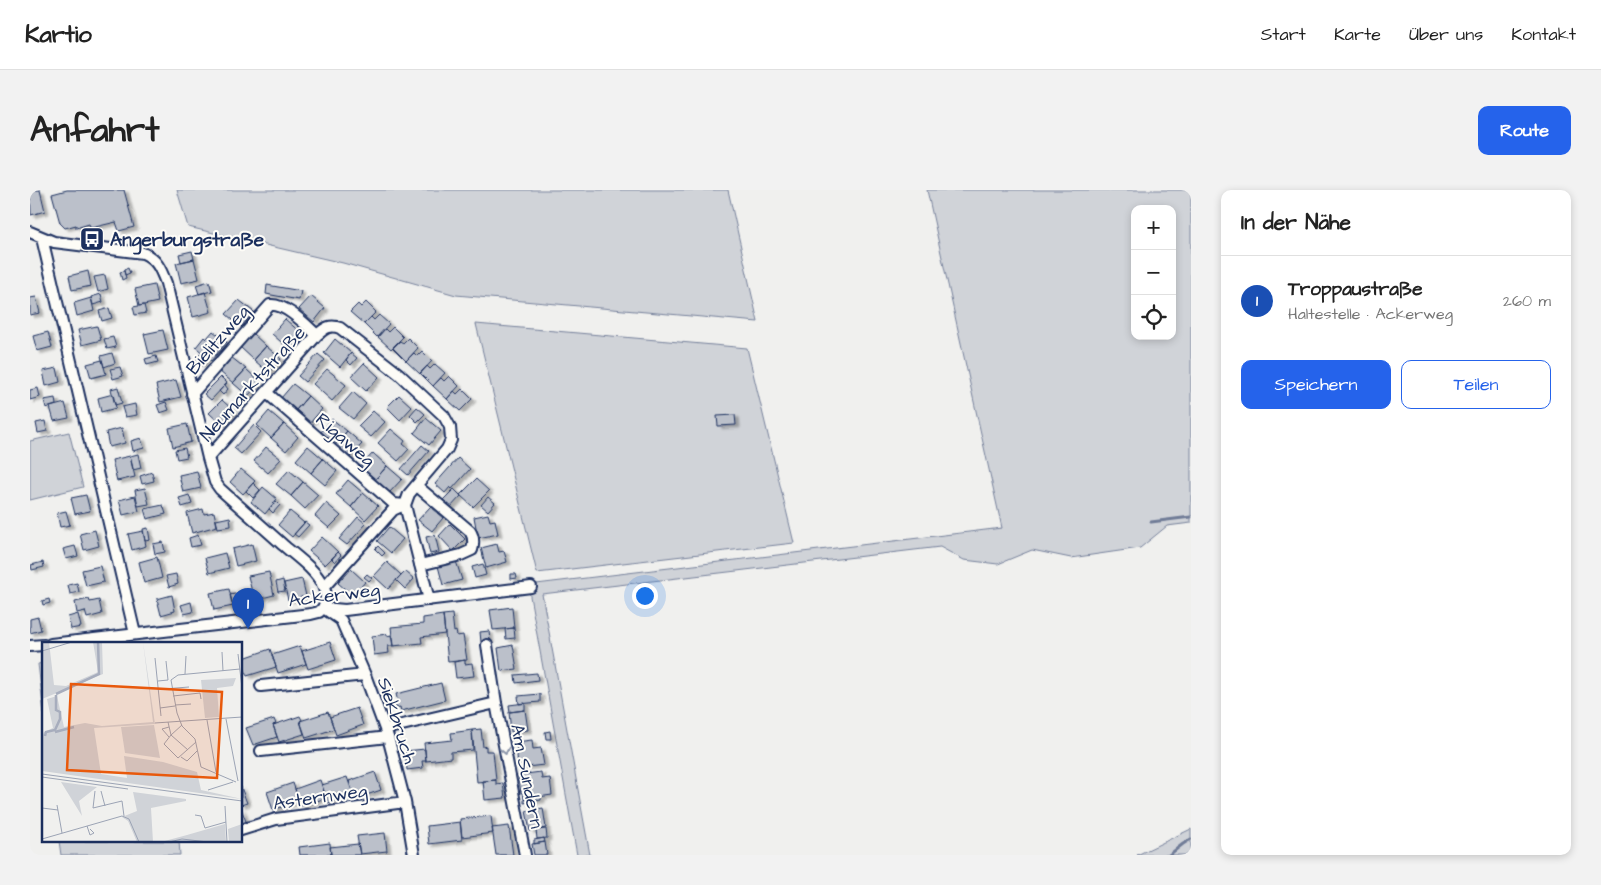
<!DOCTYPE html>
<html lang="de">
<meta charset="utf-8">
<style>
body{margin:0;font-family:"Architects Daughter",sans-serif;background:#f2f2f2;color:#222}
.controls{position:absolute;right:15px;top:15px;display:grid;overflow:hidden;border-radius:10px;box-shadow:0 2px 8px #0003}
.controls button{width:45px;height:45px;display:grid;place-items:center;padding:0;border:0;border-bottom:1px solid #e0e0e0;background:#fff;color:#222;font:25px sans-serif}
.you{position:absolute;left:614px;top:405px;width:18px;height:18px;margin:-12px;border:4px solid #fff;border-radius:50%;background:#1a73e8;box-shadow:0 0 0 8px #1a73e833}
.badge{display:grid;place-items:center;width:32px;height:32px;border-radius:50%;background:#2563eb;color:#fff;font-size:16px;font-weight:700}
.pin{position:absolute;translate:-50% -41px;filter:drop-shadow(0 1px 2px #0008)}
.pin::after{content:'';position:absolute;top:26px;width:18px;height:15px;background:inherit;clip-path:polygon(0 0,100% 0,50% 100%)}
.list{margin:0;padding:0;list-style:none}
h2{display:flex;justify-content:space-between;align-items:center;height:65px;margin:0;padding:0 20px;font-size:21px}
h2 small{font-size:16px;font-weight:400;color:#767676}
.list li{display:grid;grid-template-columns:32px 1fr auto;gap:15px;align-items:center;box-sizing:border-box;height:90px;padding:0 20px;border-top:1px solid #e0e0e0}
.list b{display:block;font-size:19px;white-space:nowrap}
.list p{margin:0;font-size:16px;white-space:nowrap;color:#767676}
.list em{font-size:16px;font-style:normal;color:#767676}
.actions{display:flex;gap:10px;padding:15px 20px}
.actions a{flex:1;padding:11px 0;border:1px solid #2563eb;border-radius:10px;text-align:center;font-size:18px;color:#2563eb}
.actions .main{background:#2563eb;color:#fff}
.icon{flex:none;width:28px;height:28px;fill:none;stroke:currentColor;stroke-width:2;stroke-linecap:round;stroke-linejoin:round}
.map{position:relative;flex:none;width:1161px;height:665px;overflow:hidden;border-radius:10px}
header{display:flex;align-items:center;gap:30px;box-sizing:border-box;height:70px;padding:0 25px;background:#fff;border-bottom:1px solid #e0e0e0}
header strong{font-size:24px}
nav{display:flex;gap:28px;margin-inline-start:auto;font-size:18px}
.intro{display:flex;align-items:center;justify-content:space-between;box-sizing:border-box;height:120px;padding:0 30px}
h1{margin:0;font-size:35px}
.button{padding:12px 22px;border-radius:10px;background:#2563eb;color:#fff;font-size:18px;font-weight:700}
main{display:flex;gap:30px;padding:0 30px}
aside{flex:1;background:#fff;border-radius:10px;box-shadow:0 2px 8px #0003}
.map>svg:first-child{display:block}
</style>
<header>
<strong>Kartio</strong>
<nav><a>Start</a><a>Karte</a><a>Über uns</a><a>Kontakt</a></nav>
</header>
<div class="intro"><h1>Anfahrt</h1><a class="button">Route</a></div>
<main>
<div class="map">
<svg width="1161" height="665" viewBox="0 0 1161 665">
<defs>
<filter id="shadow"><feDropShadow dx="4" dy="2.5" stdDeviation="1" flood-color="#0004"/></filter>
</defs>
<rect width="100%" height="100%" fill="#f0f0ee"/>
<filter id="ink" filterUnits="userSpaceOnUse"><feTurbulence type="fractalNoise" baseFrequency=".02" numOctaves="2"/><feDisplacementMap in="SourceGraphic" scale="10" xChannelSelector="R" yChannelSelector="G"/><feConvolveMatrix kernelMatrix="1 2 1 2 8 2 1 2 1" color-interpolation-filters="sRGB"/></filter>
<g filter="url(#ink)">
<path fill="#d0d3d8" stroke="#76819b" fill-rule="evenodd" d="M147,0h551l30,132 -302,-27 -113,-32 -155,-36z
M897,0h264v333l-24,3 -27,22 -69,10 -39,-8 -34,14 -34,-4 -24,-13 -398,47 48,261h-13l-49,-270 474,-57zM1105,19h37v127h-37z
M446,134l271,24 47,195 -257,30z
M39,242l14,55 -53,13v-59z
M14,473v51l-6,-50z
M1161,639v26h-54z
M29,651h120l1,14h-119z"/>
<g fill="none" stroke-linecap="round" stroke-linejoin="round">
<path stroke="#6f7b97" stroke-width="3" d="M1121,332l40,-5
M1139,665l14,-11 8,-5"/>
</g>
<path fill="#bbc0ca" stroke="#1b2f5e" filter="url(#shadow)" d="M0,0h10l5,21 -14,4z
M37,0h57l10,37 -15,4 -3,-9 -25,6 -2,-4 -13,4v-3l-11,3 -5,-5 -8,-29z
M162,61l2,8 -13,3 -2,-8z
M164,69l5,20 -18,4 -5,-20z
M98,78l2,5 -5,2 -1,-5z
M58,81l3,15 -19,4 -3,-14z
M94,81l2,7 -4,2 -2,-8z
M75,85l3,14 -10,3 -4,-15z
M179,91l3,10 -13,3 -3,-9z
M124,95l4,17 -19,4 -4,-17z
M237,95l34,6 -2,9 -33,-6z
M175,102l6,20 -18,5 -5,-20z
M71,104l2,8 -10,3 -2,-8z
M281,106l14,12 -11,14 -15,-13z
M6,107l4,16 -10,2v-17z
M61,108l3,13 -17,5 -3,-13z
M209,110l15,12 -13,15 -15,-13z
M336,112l10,10 -12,12 -14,-12 8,-8 3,3z
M114,115l2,8 -11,2 -2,-8z
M79,118l3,10 -10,3 -3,-10z
M349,125l10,9 -12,13 -13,-13 7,-7 3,3z
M255,129l17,15 -13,15 -17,-15z
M67,136l4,14 -19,5 -4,-15z
M363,137l10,10 -12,12 -13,-12 7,-8 3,3z
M133,140l5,20 -19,4 -5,-20z
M183,141l14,11 -16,19 -15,-14 8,-10 2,2z
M18,142l4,15 -15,4 -4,-15z
M222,143l14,13 -12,14 -14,-13z
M83,147l3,10 -9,2 -3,-10z
M378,148l10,10 -12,13 -13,-13 7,-7 3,2z
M305,149l16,14 -11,14 -16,-14z
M236,156l15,13 -12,14 -15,-13z
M392,161l10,10 -12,13 -14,-13 8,-8 3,3z
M172,162l7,7 -7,7 -7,-6z
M82,163l3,10 -11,4 -3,-11z
M321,163l6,5 -6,7 -5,-5z
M288,164l7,6 -20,22 -7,-6z
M126,166l2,6 -11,3 -2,-6z
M201,167l15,12 -13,14 -14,-12z
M72,170l4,14 -15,4 -4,-14z
M334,173l15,14 -13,14 -15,-14z
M405,174l10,9 -12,13 -13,-13 7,-7 3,3z
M90,177l3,9 -10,3 -3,-10z
M27,178l3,14 -14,4 -3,-15z
M216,179l14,13 -12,14 -15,-13z
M297,179l19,16 -14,16 -19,-17z
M419,186l10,10 -12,13 -14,-13 8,-8 3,3z
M191,187l6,6 -16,17 -7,-6z
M146,190l5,17 -21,5 -4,-17z
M263,194l15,12 -12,14 -15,-12z
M195,195l3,4 -5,6 -4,-4z
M88,197l4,16 -7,2 -4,-16z
M8,198l2,9 -10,3v-10z
M432,199l10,10 -12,12 -13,-12 7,-8 3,3z
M323,202l13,12 -13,15 -14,-11z
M83,204l3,14 -15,4 -3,-14z
M369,205l13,12 -12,13 -13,-13z
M278,206l14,13 -12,14 -14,-13z
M25,208l1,7 -10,3 -2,-8z
M192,210l13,12 -13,13 -13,-12z
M136,212l3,8 -9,3 -3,-8z
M35,213l4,15 -15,3 -4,-14z
M105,214l2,11 -12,2 -3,-10z
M387,217l8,7 -8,8 -7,-7z
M239,221l15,13 -13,14 -14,-13z
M343,221l12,11 -14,15 -13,-11z
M705,225l1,10 -18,1 -1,-10z
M396,228l15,13 -12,14 -15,-12z
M302,229l15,12 -12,14 -15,-12z
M15,231l2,10 -9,2 -2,-10z
M157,234l4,18 -18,5 -4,-19z
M254,234l14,13 -12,14 -15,-13z
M224,235l7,7 -20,22 -7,-6z
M92,238l3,15 -16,4 -3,-15z
M361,239l14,12 -2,3 6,5 -11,12 -20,-18z
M317,241l15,13 -13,14 -14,-13z
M111,248l3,10 -11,3 -2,-10z
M392,255l7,6 -21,24 -7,-6z
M278,256l15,13 -12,14 -15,-13z
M236,257l15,12 -13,14 -14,-12z
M155,258l2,9 -10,2 -2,-9z
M343,263l14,13 -12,14 -15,-13z
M108,264l3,14 -8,2 -3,-14z
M100,266l5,21 -18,4 -5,-21z
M428,268l12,11 -18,20 -2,-2 -5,6 -10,-9z
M293,269l14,12 -12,14 -14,-12z
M357,276l15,13 -13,14 -14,-13z
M211,279l14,12 -12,13 -13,-12z
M259,280l14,12 -12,14 -15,-12z
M167,281l4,17 -18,4 -4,-17z
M122,282l2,9 -12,3 -2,-8z
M446,289l13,12 -16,16 -13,-12z
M318,290l15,13 -12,14 -15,-13z
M273,292l15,13 -13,14 -14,-13z
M223,293l7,7 -7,8 -7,-7z
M233,297l14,12 -12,15 -14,-12z
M115,298l4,16 -11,2 -3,-16z
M424,299l7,7 -12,13 -8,-7z
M333,303l15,13 -13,14 -14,-13z
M56,305l4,16 -15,3 -4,-16z
M159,305l3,9 -10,3 -3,-9z
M105,306l4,15 -16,4 -4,-15z
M458,307l7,6 -7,8 -7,-6z
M246,311l4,4 -7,8 -4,-4z
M296,313l15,13 -12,12 -14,-12z
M133,315l3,9 -19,5 -3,-10z
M400,317l13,11 -11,13 -14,-11z
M173,319l1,5 10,-2 3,14 -25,7 -5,-20z
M36,321l4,14 -10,2 -3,-14z
M260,321l14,12 -12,14 -14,-12z
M458,324l2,7 5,-1 3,14 -20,4 -4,-21z
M200,327l1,9 -13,2 -2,-8z
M328,327l8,7 -19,21 -8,-6z
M275,332l4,3 -11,12 -4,-3z
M420,334l15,15 -12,12 -14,-15z
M359,337l14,12 -12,14 -14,-12z
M118,338l2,12 -5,1 -2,-12z
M65,340l4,16 -15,4 -4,-16z
M113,341l3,15 -14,4 -4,-16z
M168,345l3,10 -10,2 -2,-9z
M405,345l4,17 -9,2 -4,-17z
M292,347l16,15 -13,13 -16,-14z
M133,352l2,10 -10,2 -2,-10z
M222,354l4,17 -20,5 -4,-17z
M467,354l2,8 5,-1 3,11 -21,6 -5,-20z
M45,356l3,10 -12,3 -3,-10z
M348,356l7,7 -3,3 -7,-7z
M308,362l3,3 -6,7 -3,-3z
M195,363l4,15 -20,5 -4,-15z
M127,367l5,21 -18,5 -5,-21z
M426,371l6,19 -19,5 -5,-19z
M13,372l1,5 -12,3 -1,-5z
M357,372l14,13 -13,14 -14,-13z
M453,374l3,11 -11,3 -3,-11z
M70,376l4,16 -18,4 -4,-16z
M316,377l4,3 -7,8 -4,-4z
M321,379l14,13 -12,14 -15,-13z
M375,381l9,8 -9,10 -9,-9z
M239,382l5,23 -20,5 -6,-24z
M146,384l2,10 -9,3 -3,-11z
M337,384l5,4 -3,3 -5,-4z
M481,384h5l1,4 -6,1z
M272,389l4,17 -18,4 -4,-17z
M253,390l2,11 -7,1 -2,-10z
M47,393l2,9 -9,2 -2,-9z
M199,399l4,17 -19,4 -4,-17z
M218,401l2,9 -18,4 -2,-9z
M142,405l3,16 -14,4 -4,-16z
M19,409l1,4 -7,2 -1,-4z
M59,409l1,3 9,-2 3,14 -15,4 -2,-7 -8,2 -2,-11z
M161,412l2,10 -9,2 -3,-9z
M482,417l2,21 -21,2 -3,-20z
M48,424l3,13 -10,2 -3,-12z
M422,424l2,18 2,-1 1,5 6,-1 4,25 -19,2 -5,-47z
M413,425l2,19 -24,3 1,6 -29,3 -2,-19 32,-3v-6z
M8,427l3,13 -11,3v-14z
M484,438l1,10 -9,1 -1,-10z
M459,441l1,10 -9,1 -1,-10z
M357,444v2l4,-1 2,11h-5l1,7 -15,2 -2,-19z
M300,452l6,18 -28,9 -6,-18z
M483,455l4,24 -16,2 -3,-23z
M270,456l6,18 -28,9 -6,-18z
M240,459l6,18 -29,9 -6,-17z
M435,470v4l7,-1 2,13 -18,2 -2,-16z
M507,483l1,7 -22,3 -1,-8z
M411,493l4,17 -44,11 -1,-4 -4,1 -1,-5 3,-1 -2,-8z
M510,504v8l-21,2 -1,-8z
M495,513v7l-15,2 -1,-7z
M327,518l6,17 -27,10 -6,-18z
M495,520l3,20 -17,2 -2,-20z
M298,522l6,17 -28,9 -6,-17z
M270,526l2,4 -2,1 4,13 -25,8 -6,-17z
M244,529l2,5 -3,1 4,12 -24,8 -7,-17z
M451,539l2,18 3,-1v5h7l3,29 -19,2 -5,-52z
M442,540l1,20 -22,2v6l-25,3 -2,-18 28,-3 -1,-7z
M520,541l1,8h-5l-1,-7z
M502,550l1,9 8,-1 3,17 -26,3 -2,-26z
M395,559l1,12h-4l1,7 -16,2 -2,-19z
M345,582l6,18 -26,9 -6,-18z
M511,582l1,7 8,-1 2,17 -28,4 -1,-6h-2l-3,-18z
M317,587l6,17 -25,9 -6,-18z
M290,590l6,18 -25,8 -6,-17z
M466,590v4l7,-1 2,15 -20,2 -2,-19z
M263,593l6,18 -26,9 -6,-18z
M211,597l6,16 -6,2z
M511,607v3l-17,3v-4z
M211,618l6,16 -6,2z
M513,618l3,20 -16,3 -4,-20z
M461,626l2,17 -31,4 -2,-18z
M430,632l2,18 -33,4 -2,-18z
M479,636l4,29h-17l-4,-27z
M516,639l1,9 -10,1 -1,-9z
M355,643l2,18 -27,3 -3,-18z
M514,648l1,4 -11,2v-4z
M515,652l2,13h-13l-2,-11z
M300,653l1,12h-31l-1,-8z
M328,654l2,11h-29l-1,-8z"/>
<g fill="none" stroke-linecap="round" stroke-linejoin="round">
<defs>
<path id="street" d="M0,42l24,10 89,11c14,6 18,17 23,30l42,175 7,24 5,7c21,19 42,37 63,56 14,12 33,25 40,41 4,8 4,15 0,22
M12,48l93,396
M237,203l127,111 11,1
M162,204l78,-89c15,-2 36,20 47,30
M178,268l109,-123c8,-7 13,-11 23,-7l59,46 45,42 6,11 1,13 -4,9 -38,45 -4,11 24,95
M387,296l53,45c4,6 4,12 2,19l-11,5 -41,10
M294,397l69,-77 11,-5
M295,419l16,11 24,55 23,62 17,65 9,53
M21,454l260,-30 8,-2 4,-4 22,2 186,-23
M457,455l9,58 29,152
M0,456l14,-1
M231,496l104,-11
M355,539l111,-26
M231,561l127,-14
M211,640l35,-11 129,-17"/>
</defs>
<use href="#street" stroke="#1b2f5e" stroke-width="14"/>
<use href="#street" stroke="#fdfcf7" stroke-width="10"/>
</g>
<defs><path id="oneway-chevron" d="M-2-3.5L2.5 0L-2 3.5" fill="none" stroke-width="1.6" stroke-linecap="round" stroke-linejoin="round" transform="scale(1.25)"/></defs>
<use stroke="#8c96aa" href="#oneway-chevron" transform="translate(475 561) rotate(79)"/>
</g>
<defs>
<symbol id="bus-square" viewBox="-11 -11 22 22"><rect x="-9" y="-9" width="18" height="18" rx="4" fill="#1b2f5e" stroke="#fdfcf7"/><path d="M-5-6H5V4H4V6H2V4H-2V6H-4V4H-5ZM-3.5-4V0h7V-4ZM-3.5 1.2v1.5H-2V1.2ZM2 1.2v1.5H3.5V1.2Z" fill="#fff"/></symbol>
</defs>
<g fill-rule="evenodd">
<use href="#bus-square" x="48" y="35" width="28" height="28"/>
</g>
<g text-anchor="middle" stroke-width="4" stroke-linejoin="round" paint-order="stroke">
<g font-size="19" font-weight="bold" fill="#1b2f5e" stroke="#fdfcf7" text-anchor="start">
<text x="80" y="56">Angerburgstraße</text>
</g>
<g font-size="19" fill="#1b2f5e" stroke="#fdfcf7">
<text transform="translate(187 149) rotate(-49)" y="7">Bielitzweg</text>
<text transform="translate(222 193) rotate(-48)" y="7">Neumarktstraße</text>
<text transform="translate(316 249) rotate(41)" y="7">Rigaweg</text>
<text transform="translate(304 404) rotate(-7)" y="7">Ackerweg</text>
<text transform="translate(368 530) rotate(72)" y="7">Siekbruch</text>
<text transform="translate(498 586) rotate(79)" y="7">Am Sundern</text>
<text transform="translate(290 606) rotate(-8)" y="7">Asternweg</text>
</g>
</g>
<g transform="translate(12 452)">
<rect width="200" height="200" fill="#f0f0ee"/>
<path d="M0,0h7l5,43 12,1 32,-14 -5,-30h9l1,32 -61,25zM101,0l12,82 -61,4 7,46 26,4 -3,-22 39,6 34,10 4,18 41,9 -200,-28v-34l2,-5 9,-4 -6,-29 10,-3 7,31 21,-4 17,3 51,-4zM194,36l-3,8 -16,2 2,29 -14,1 -4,-38zM112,83l6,33 -35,-5 -4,-26zM19,140l36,5 -18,14 3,15zM91,150l53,7v2l-35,7 2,34h-16l-9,-21 -6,-4 15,-6zM183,182l1,18h-65l26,-7zM200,182v18h-13l-1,-13z" fill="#d0d3d8"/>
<path fill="none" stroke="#a7adbd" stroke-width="2.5" d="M14,52l43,-20 -1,-32M13,90l19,-5M3,94l1,-4 9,-2 5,-11v-7l-4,-2v-15"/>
<path fill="none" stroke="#9ba3b4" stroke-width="1" d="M0,9l30,-9M180,10l1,19M196,12l4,34M113,16l6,58M143,32l1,-18M116,39l10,-1 -2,-19M121,47l26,-2M131,54l27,-3 1,6M133,63l16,-1M118,66l15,-2M184,77l12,62M165,78l9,52M126,80l3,13 -7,9 14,14 18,-16M113,81l87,-6M140,83l-11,10 17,15M127,95l-7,-8 7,-2M139,115l6,4 10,-10M0,132l200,27M0,135l86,12M194,140l-35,-15 -6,-28 -13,-13 -5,-13 -6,-33 7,-5 62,-6M166,148l25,-8M59,149l4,15M15,163l5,28M183,164l2,36M0,166l16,2M51,166l29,-7 2,15M51,166l2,-17M153,173l6,1 4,12 21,-6M45,184l3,9 4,-2 -4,-4M0,197l80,-23 7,3 10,23M127,200l13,-3 26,3"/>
<path fill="#e8590c" fill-opacity="0.15" stroke="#e8590c" stroke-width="2.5" d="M29,42l151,8 -5,86 -150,-8z"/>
<rect width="200" height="200" fill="none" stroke="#1b2f5e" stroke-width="2.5"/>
</g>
</svg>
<div class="controls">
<button>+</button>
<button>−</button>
<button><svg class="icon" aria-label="locate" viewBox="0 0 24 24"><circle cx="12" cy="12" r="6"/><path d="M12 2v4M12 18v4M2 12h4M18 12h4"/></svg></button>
</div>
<div class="you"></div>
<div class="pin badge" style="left:218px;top:439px;background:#1a4fb4">1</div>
</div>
<aside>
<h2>In der Nähe<small></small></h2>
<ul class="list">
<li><span class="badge" style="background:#1a4fb4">1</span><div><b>Troppaustraße</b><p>Haltestelle · Ackerweg</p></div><em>260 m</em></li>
</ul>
<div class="actions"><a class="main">Speichern</a><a>Teilen</a></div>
</aside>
</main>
